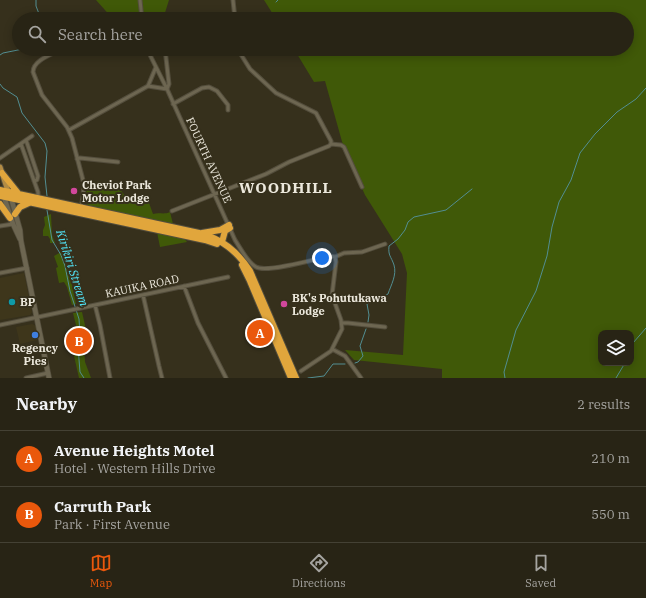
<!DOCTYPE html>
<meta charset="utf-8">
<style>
body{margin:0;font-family:"IBM Plex Serif",serif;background:#302c1e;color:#f1f3f6}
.controls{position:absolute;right:12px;bottom:12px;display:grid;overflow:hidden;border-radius:8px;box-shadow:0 2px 10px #0003}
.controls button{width:36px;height:36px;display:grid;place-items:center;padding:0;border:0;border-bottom:1px solid #444134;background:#282415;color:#f1f3f6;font:20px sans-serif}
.you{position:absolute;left:322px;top:258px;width:14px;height:14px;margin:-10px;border:3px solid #fff;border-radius:50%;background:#1a73e8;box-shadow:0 0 0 6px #1a73e833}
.badge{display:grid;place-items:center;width:26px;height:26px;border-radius:50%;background:#ea580c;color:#fff;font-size:13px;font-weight:700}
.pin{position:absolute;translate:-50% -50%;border:2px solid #fff;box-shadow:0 1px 4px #0006}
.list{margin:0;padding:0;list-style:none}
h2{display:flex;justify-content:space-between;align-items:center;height:52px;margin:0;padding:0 16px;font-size:17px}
h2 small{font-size:13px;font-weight:400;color:#a5a4a0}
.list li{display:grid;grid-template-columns:26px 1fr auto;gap:12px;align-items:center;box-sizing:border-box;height:56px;padding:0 16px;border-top:1px solid #444134}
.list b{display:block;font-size:15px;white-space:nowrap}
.list p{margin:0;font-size:13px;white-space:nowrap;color:#a5a4a0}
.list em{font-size:13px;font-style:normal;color:#a5a4a0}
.icon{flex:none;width:22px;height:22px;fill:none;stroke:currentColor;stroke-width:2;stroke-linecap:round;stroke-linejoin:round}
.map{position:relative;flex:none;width:646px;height:378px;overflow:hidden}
.search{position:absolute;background:#282415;box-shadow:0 2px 10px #0003;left:12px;right:12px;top:12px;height:44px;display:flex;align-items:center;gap:10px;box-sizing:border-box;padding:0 14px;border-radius:22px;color:#a5a4a0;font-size:15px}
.sheet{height:164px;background:#282415}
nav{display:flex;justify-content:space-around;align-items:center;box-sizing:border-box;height:56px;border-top:1px solid #444134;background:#282415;font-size:11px;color:#a5a4a0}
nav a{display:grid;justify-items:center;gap:2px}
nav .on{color:#ea580c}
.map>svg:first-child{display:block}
</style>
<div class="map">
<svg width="646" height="378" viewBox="0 0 646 378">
<rect width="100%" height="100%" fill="#36301c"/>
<path fill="#3e361b" d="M24,273l8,39 -2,3 -30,5v-42z
M32,324l4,2 1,14 -17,4 -4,-17z"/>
<path fill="#405908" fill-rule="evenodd" d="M96,0h73l-6,19h-50z
M264,0h382v378h-204v-9l-88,-9 -9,-10 58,5 4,-82 -5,-19 -37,-59 -22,-50 -18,-64 -11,1 -20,-33h333v-30h-351zM601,333h30v30h-30z
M86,181l33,5c6,15 15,14 30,17l4,11c6,-2 11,1 17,-2l3,12 -84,-17 -2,-3z
M51,214l1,21 3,8h-5v-4l-2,-3h-5v-6l2,-5 -1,-8z
M157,232l27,6 3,4 -27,5z
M61,252l10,28 5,24 -4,1 -5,-18 -3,-5 -5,1 -3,-15 2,-1 -4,-11z
M82,312l5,22 -4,1 2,27 6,16h-12l-7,-31 3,-13 3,-1 -5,-20z"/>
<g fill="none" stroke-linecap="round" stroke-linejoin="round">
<path stroke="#528e92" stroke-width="1" d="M36,0v6l5,13
M276,2l2,-2
M0,55l3,-2 20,-4
M0,84l3,4 14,9 5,16 23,30 2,8 -2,26 2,19
M47,210l5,30 9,15 4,11 5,25 9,28 1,15 -2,13 2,25 4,6
M368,322l1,-7 -2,-11c6,-5 14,-5 21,-10 3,-9 9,-19 6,-29 -3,-9 -6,-9 -5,-19l9,-7 7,-9 3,-8 6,-5 32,-7 26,-21
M631,348l2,-5 13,-15
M355,363l3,-1 5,-6 -3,-10 6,-17
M308,378l16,-2 9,-12h12
M505,378l-1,-6 12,-42 20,-39 11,-35 5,-29 7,-25 12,-22 9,-27 15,-19 22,-22 19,-13 10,-11
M616,378l9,-15"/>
<defs>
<path id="street" d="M140,0l2,19
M233,0l2,19
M62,49c-9,5 -29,11 -29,23l9,23 25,32 5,11 12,46 -1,13 -2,11
M147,49l20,40 68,151c6,9 12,22 21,27 11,6 60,-8 74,-11l5,1 9,-4 18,-1 23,-8
M238,49l2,4 10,16 26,24 40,20 15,28v3
M148,86l19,3 2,-5 -4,-35
M173,104l29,-16 7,-1 8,4 11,14v5
M69,130l79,-44 8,-19
M26,140l12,36 -1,4 -3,1
M21,144l17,48v5
M0,158l32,-22
M77,159l3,-1 38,4
M172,211l94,-37 23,-12 40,-16 2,-2 10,1 3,2 18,40
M0,226l13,-2
M0,273l27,-5
M184,286l14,37 28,55
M143,295l16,71 3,12
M95,305l5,20 10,53
M342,323h6l37,4
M0,325l228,-48
M332,349l13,7 16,22
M301,371l30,-20 11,-22 -1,-9 -9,-25 4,-33 -1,-5
M26,378l22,-5"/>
<path id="secondary" d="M4,197l9,27 7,15
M11,198l9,32 1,11 28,137"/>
<path id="primary" d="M0,167l9,27"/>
<path id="highway" d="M2,173l16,20
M0,190l199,43c23,6 38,18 51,38l46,107
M0,196l205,44 12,4
M0,204l10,14
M15,214l5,-7 11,-5
M202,233l18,-3 9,-5
M222,242l3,-11 5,-3
M242,265l8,16 41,97"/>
</defs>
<use href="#street" stroke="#544e3d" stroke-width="5"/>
<use href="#secondary" stroke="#544e3d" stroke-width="6"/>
<use href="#primary" stroke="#544e3d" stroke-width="7"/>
<use href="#highway" stroke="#544e3d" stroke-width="8"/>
<use href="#street" stroke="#6d6651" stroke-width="3"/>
<use href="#secondary" stroke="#6d6651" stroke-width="4.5"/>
<use href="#primary" stroke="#b38c44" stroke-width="5"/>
<use href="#highway" stroke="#e1a63c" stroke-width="6"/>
</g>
<g fill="#d1479c" stroke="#36301c" stroke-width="1.5">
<circle cx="74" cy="191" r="4"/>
<circle cx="284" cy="304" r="4"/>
</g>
<circle fill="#0f9aa8" stroke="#36301c" stroke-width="1.5" cx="12" cy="302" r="4"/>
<circle fill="#3f7fe0" stroke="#36301c" stroke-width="1.5" cx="35" cy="335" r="4"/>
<g text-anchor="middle" stroke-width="4" stroke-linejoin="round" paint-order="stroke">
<g font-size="11" fill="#ece8dc" stroke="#36301c">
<text transform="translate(209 160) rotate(65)" y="4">FOURTH AVENUE</text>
<text transform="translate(142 286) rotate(-12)" y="4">KAUIKA ROAD</text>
</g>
<g font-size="11" font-weight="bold" fill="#ece8dc" stroke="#36301c" text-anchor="start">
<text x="82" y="189">Cheviot Park<tspan x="82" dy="13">Motor Lodge</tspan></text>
<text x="292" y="302">BK's Pohutukawa<tspan x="292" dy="13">Lodge</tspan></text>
<text x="20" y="306">BP</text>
<text x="35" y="352" text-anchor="middle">Regency<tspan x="35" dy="13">Pies</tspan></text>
</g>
<g font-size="12" font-style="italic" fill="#52e8fd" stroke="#36301c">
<text transform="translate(72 268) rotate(72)" y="4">Kirikiri Stream</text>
</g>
<g font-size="15" font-weight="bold" letter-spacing="1" fill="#ece8dc" stroke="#36301c">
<text x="286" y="193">WOODHILL</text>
</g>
</g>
</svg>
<div class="controls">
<button><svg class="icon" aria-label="layers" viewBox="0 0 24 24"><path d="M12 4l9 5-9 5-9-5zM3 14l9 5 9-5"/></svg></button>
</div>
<div class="you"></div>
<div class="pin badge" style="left:260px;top:333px">A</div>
<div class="pin badge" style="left:79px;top:341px">B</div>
<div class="search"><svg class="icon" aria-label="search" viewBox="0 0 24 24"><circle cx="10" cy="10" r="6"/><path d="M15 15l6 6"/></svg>Search here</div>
</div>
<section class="sheet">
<h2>Nearby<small>2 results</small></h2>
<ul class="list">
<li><span class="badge">A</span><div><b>Avenue Heights Motel</b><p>Hotel · Western Hills Drive</p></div><em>210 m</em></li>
<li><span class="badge">B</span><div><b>Carruth Park</b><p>Park · First Avenue</p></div><em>550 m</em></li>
</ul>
</section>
<nav>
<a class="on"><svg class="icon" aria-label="map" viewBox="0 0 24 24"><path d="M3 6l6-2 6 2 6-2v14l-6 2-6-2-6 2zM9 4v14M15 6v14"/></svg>Map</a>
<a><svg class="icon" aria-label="directions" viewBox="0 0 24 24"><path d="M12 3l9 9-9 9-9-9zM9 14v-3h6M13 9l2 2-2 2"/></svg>Directions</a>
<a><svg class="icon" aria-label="saved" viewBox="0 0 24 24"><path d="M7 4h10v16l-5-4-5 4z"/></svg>Saved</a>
</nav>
